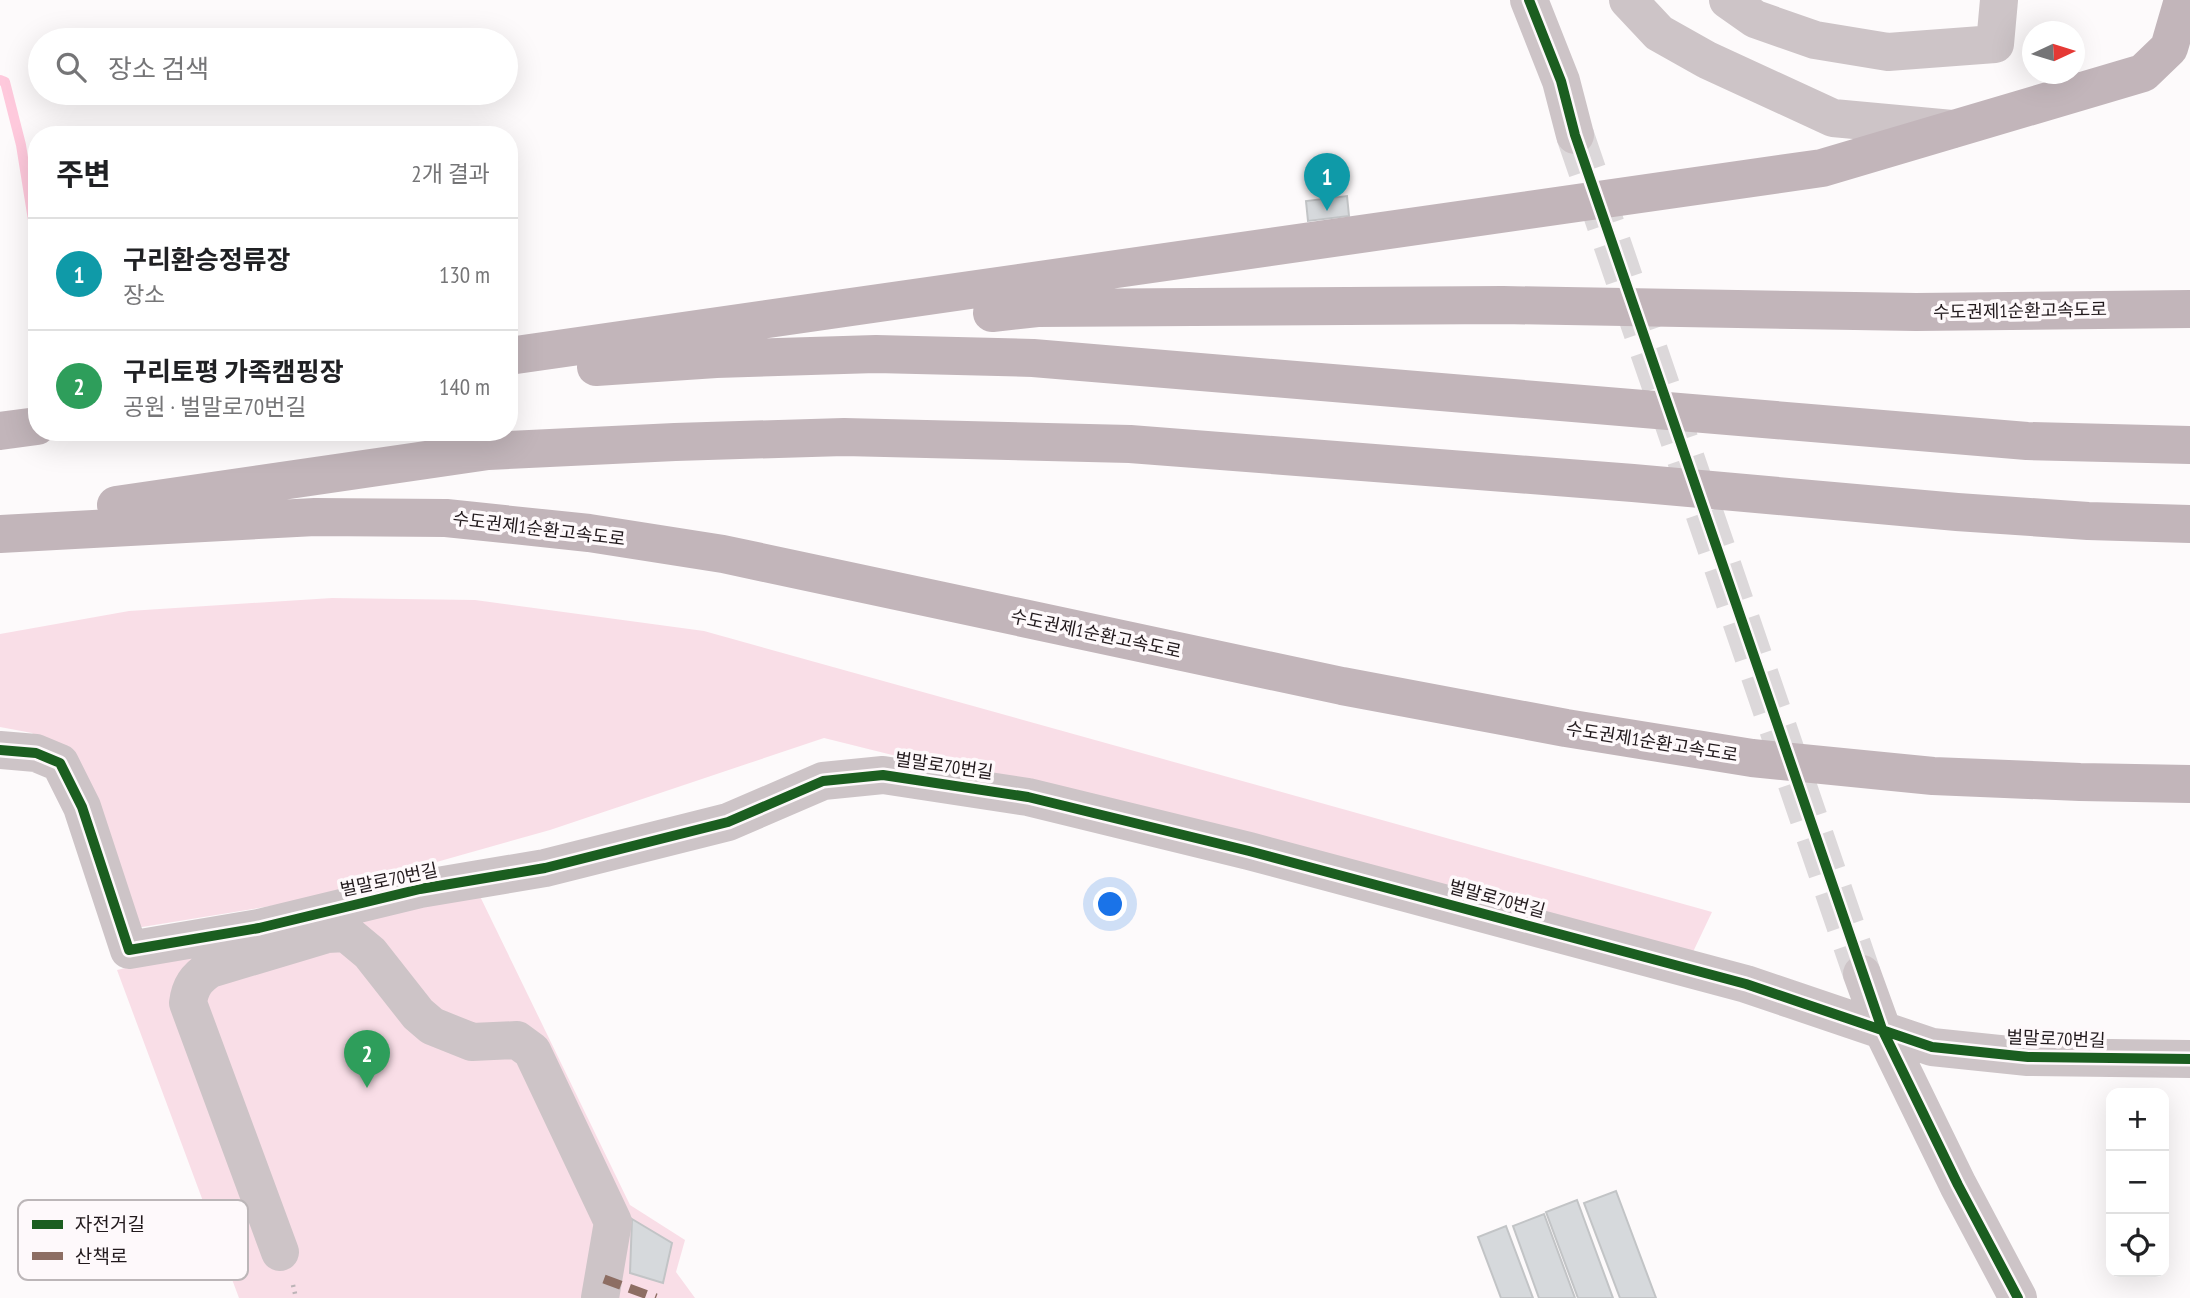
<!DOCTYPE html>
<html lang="ko">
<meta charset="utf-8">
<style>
body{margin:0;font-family:"PT Sans Narrow","Noto Sans KR",sans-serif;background:#f6f6f6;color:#202124}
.controls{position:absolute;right:21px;bottom:21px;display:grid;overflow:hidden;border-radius:14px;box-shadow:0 7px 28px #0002}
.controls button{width:63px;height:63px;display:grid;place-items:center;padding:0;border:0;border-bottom:2px solid #e0e0e0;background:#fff;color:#202124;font:35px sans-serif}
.compass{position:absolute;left:2022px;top:21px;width:63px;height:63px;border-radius:50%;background:#fff;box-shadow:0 7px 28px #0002;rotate:86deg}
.you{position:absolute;left:1111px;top:905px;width:24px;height:24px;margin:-18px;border:5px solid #fff;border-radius:50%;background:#1a73e8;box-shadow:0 0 0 10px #1a73e833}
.badge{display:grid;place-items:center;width:46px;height:46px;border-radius:50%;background:#6e686a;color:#fff;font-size:23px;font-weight:700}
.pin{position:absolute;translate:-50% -58px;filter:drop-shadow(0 2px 4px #0008)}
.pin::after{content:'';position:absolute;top:37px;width:24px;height:21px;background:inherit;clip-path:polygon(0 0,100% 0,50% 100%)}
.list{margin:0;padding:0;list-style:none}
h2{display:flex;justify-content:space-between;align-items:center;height:91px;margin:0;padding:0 28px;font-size:30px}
h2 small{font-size:23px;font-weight:400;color:#757577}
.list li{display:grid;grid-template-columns:46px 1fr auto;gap:21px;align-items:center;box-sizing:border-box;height:112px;padding:0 28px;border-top:2px solid #e0e0e0}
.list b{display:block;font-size:26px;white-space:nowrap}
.list p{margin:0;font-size:23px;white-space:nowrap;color:#757577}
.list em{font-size:23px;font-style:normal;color:#757577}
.icon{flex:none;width:38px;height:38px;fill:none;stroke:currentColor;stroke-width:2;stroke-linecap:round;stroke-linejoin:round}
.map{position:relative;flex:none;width:2190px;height:1298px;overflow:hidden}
.search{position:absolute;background:#fff;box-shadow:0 7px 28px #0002;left:28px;top:28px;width:490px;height:77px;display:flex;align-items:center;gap:18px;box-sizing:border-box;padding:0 24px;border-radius:38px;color:#757577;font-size:26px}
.panel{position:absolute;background:#fff;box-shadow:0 7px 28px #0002;left:28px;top:126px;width:490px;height:315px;border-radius:28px}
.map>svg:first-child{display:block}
</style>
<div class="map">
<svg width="2190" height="1298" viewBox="0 0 2190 1298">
<rect width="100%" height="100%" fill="#fdfafb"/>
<path fill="#f9dee7" d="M332,598l143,2 229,31 1008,281 -20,42 -868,-216 -274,92 -255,72 -159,26 -82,-172 -22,-23 -32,-6v-93l129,-23z
M474,884l156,321 55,35 -9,32 19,26h-456l-122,-328z"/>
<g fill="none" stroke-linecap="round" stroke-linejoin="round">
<path stroke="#fec9dc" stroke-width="10" d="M0,80l5,2 16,63 12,75"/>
</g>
<path fill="#d6d9dc" stroke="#c2c4c6" stroke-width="2" d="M1347,196l2,20 -41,5 -2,-20z
M1616,1191l40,107h-36l-36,-95z
M1577,1200l36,98h-35l-32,-86z
M1544,1214l31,84h-36l-26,-72z
M632,1219l40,24 -9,40 -33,-10z
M1506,1226l27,72h-32l-23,-61z"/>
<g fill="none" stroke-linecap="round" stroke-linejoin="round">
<path stroke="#dcd8da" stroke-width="38" stroke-dasharray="38 19" stroke-linecap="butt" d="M1575,135l287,839"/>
<path stroke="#bcb4b7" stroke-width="4.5" stroke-dasharray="2 5" stroke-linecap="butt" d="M293,1285l3,13"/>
<path stroke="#cdc4c7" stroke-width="38" d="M1529,0l32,81 14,54
M1628,0l31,33 48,27 126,58 119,11
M1728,0l27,19 60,21 73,12 107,-8 4,-44
M0,750l36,3 24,10 22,44 47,143 130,-22 161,-39 125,-21 183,-46 95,-41 60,-6 145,22 221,54 497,133 186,63 96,10 162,2
M1862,974l20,55 76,156 60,113
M280,1252l-92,-249c2,-16 8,-25 22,-34l117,-35 19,-1 24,20 48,61 14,12 40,16 45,-2 15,11 81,171 -13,76"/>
<path stroke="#c2b5ba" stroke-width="38" d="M992,313l45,-5 466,-3 413,7 274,-3
M509,356l1313,-188 321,-95 26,-25 14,-48
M596,367l120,-8 160,-5 157,4 994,83 163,4
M0,431l37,-5
M116,505l372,-54 187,-9 169,-5 286,7 503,39 324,29 131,9 102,3
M0,534l315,-17 131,1 143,15 134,21 619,132 224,42 186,30 181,18 147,6 110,2"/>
<path stroke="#8d6e63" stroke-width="9" stroke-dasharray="18 9" stroke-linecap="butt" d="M604,1279l52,19"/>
<defs>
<path id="cycleway" d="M1529,0l32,81 14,54 307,894 76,156 60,113
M0,750l36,3 24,10 22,44 47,143 130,-22 161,-39 125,-21 183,-46 95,-41 60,-6 145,22 221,54 497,133 186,63 96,10 162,2"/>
</defs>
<use href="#cycleway" stroke="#fef9fb" stroke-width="15"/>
<use href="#cycleway" stroke="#1b5e20" stroke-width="10"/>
</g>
<g text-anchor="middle" stroke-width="7" stroke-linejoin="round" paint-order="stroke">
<g font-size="18" fill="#21191c" stroke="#fef9fb">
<text transform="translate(2020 311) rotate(-1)" y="6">수도권제1순환고속도로</text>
<text transform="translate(539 529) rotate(7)" y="6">수도권제1순환고속도로</text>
<text transform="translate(1096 634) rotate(12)" y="6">수도권제1순환고속도로</text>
<text transform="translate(1652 742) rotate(9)" y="6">수도권제1순환고속도로</text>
<text transform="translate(944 766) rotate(8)" y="6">벌말로70번길</text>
<text transform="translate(389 880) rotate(-12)" y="6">벌말로70번길</text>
<text transform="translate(1497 899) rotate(15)" y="6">벌말로70번길</text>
<text transform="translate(2056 1039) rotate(2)" y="6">벌말로70번길</text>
</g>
</g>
<rect x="18" y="1200" width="230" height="80" rx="10" fill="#fef9fb" stroke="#bcb6b8" stroke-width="2"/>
<rect x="32" y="1220" width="31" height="9" fill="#1b5e20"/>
<rect x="32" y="1252" width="31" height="8" fill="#8d6e63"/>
<g font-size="19" fill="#21191c">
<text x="75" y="1231">자전거길</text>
<text x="75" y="1263">산책로</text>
</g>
</svg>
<div class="controls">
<button>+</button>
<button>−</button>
<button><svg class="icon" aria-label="locate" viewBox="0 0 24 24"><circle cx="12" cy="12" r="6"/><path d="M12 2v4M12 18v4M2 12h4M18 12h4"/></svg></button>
</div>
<svg class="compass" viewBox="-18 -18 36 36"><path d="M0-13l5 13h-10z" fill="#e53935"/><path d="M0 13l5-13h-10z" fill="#757577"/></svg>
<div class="you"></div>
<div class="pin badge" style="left:1327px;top:211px;background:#0f9aa8">1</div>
<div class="pin badge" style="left:367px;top:1088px;background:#2e9e5b">2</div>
<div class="search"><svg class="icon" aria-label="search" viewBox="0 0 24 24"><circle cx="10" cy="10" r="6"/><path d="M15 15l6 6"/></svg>장소 검색</div>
<section class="panel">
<h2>주변<small>2개 결과</small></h2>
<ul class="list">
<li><span class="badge" style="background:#0f9aa8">1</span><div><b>구리환승정류장</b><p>장소</p></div><em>130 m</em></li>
<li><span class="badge" style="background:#2e9e5b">2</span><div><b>구리토평 가족캠핑장</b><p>공원 · 벌말로70번길</p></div><em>140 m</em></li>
</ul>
</section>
</div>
